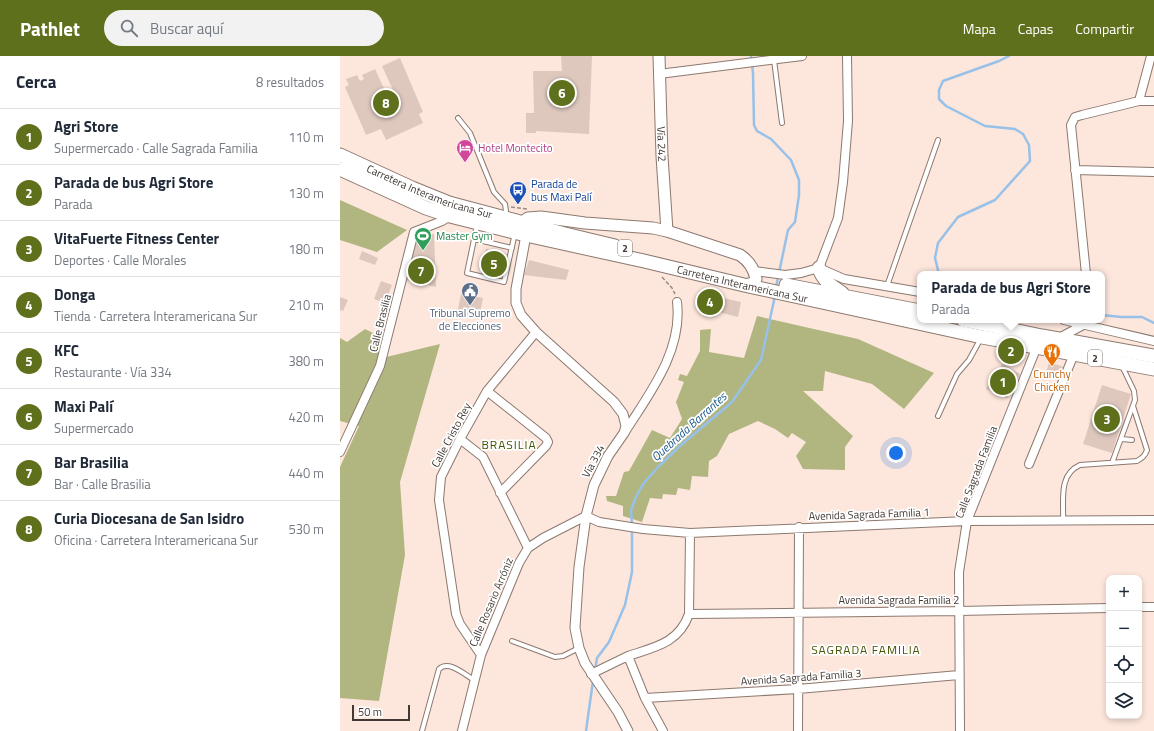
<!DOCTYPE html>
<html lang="es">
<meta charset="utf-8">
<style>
body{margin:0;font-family:"Titillium Web",sans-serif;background:#f2f2f3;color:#1f2937}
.controls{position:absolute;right:12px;bottom:12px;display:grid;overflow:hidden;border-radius:8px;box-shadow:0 2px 6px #0003}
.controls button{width:36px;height:36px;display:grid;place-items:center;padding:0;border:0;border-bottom:1px solid #e0e1e3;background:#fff;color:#1f2937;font:20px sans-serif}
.scale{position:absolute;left:12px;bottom:10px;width:58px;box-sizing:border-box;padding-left:4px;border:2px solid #413934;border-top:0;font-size:11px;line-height:14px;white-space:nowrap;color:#413934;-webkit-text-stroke:3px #fff;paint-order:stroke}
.you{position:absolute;left:556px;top:397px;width:14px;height:14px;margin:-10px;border:3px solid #fff;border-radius:50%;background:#1a73e8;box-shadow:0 0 0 6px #1a73e833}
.badge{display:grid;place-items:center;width:26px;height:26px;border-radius:50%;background:#5f701c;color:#fff;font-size:13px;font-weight:700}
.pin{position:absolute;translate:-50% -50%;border:2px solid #fff;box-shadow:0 1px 4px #0006}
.popup{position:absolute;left:577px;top:215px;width:188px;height:52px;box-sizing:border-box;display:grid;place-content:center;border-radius:8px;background:#fff;filter:drop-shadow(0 1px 3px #0005);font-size:13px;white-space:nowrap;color:#747a83}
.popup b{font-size:15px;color:#1f2937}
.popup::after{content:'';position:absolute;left:50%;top:100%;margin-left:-8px;border:8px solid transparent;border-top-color:#fff}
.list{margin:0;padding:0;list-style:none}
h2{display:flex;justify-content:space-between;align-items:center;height:52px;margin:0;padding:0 16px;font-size:17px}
h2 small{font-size:13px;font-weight:400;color:#747a83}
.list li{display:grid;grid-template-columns:26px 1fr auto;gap:12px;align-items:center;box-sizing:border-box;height:56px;padding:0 16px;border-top:1px solid #e0e1e3}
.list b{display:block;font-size:15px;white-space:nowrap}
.list p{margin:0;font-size:13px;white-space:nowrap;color:#747a83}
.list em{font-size:13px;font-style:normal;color:#747a83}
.icon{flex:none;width:22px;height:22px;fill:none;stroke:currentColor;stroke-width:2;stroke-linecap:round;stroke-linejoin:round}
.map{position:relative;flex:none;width:814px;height:675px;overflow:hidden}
header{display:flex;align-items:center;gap:24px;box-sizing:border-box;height:56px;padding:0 20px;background:#5f701c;color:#fff}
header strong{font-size:19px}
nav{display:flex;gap:22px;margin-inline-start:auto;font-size:14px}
.search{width:280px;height:36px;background:#f2f2f3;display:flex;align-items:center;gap:10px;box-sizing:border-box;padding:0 14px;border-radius:22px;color:#747a83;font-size:15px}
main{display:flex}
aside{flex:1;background:#fff}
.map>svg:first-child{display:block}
</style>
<header>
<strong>Pathlet</strong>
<div class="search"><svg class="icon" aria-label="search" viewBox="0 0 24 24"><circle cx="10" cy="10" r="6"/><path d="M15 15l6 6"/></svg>Buscar aquí</div>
<nav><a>Mapa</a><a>Capas</a><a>Compartir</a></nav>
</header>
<main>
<aside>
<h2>Cerca<small>8 resultados</small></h2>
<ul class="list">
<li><span class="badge">1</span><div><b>Agri Store</b><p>Supermercado · Calle Sagrada Familia</p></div><em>110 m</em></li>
<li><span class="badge">2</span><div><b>Parada de bus Agri Store</b><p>Parada</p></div><em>130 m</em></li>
<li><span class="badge">3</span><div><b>VitaFuerte Fitness Center</b><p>Deportes · Calle Morales</p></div><em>180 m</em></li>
<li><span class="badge">4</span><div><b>Donga</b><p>Tienda · Carretera Interamericana Sur</p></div><em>210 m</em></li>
<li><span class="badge">5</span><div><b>KFC</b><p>Restaurante · Vía 334</p></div><em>380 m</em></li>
<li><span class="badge">6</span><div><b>Maxi Palí</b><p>Supermercado</p></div><em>420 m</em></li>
<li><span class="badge">7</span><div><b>Bar Brasilia</b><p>Bar · Calle Brasilia</p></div><em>440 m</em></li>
<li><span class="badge">8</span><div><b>Curia Diocesana de San Isidro</b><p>Oficina · Carretera Interamericana Sur</p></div><em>530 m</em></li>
</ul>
</aside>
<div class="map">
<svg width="814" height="675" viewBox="0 0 814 675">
<rect width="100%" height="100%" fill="#fde6dc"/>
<path fill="#b1b680" d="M0,144l67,30 -30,22 -37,-12z
M417,260l101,23 76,34 -30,36 -32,-25 -47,-13 -2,20h-20l50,45 -8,11v23l-42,-1 -7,-13 10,-14 -14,-9 -4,5 -13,-9 -17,-8 -29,13 -12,22 -8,5 -1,16 -16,-1 -2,14 -12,-2 -2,7 -13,-1 -1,5 -12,-1 -8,24 -19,-6v-10l-16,-5 -1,-5h10l8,-24 5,-1 23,-41 18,8 12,-19 -6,-17 8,-20 -6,-2 2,-6 7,2 13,-25v-21l11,-1 -2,23 35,6z
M25,273l18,9 -5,21 62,-15 -40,138 5,73 -26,146 -39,-3v-231l19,-41 -19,-5v-83l7,4z"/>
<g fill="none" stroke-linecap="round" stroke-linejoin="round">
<path stroke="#97c1e8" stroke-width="2.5" d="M411,0l2,17 1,52 3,6 14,8 20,21 8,20v15l-4,27 -7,8 -12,57
M599,218l-4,-16 3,-15 20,-26 37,-17 35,-39 -1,-16 -6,-11 -8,-5 -30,-3 -39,-20 -7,-7v-9l4,-9 56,-20 10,-5
M762,259l19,2h21l12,6
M292,469l-1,-15 5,-13 7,-13 15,-17 23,-22 51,-43 29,-42 14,-64
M255,614l2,-12 12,-16 16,-37 7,-33v-42
M246,675l7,-50"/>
</g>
<path fill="#dec8be" d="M221,0h31l-3,78 -53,-3v2h-10v-20h8l-1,-42h29z
M60,2l23,54 -4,2 4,9 -37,17 -5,-11 -15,6 -21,-48 4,-2 -3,-6 11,-4 3,6 4,-2 -2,-4 13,-6 11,24 7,-3 -11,-24z
M77,178h17l2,53 -30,-7z
M146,193l20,5 -4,26 -21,-6z
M22,195l16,7 -3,7 -16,-6z
M189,204l40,10 -3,10 -42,-5z
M41,225l11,4 -7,18 -11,-4z
M121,238l22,4 -4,20 -22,-4z
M366,238l35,8 -3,15 -36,-9z
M0,241l8,3 -5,11 -3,-1z
M709,306l15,5 -2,8 -15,-5z
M662,307l18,11 -13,24 -21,-9 10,-20 4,1z
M762,329l29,9 -19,59 -29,-9z"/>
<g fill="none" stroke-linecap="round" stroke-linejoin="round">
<defs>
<path id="service" d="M434,4l8,63
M118,62l12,15 24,59 11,12 1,7 -2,5
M137,169l-10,48 37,9 11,-49
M134,183l38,9
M547,230l51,-146
M598,360l19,-42 12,-14 11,-20
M782,383l10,1
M772,407l23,-63 -1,-9 -12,-25
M723,464c1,-20 -5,-45 17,-55l57,-4c5,-3 8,-5 10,-11l-14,-44
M172,585l43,16 8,-1 16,-8
M82,675l17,-62c10,-9 25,5 35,11"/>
<path id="minor" d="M319,18l143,-18
M799,45l12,-45
M735,114l79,2
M479,212l19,-50 5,-36 5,-61 -1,-65
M414,215l31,4 16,-2 18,-5 25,11 76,13
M746,218l-15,-149 4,-8 7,-2 57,-14h15
M724,264l90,21
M719,282l26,-14 2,-2
M147,335l59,47 2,4 -2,4 -46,47
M285,376c24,-38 58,-81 52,-130
M120,383l23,18 45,91
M0,396l40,-86 34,-134 28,-11 8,-5
M689,408l45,-110
M799,551h15
M349,558l270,-3 150,-3
M141,599l-21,-31 -4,-10 -17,-114 2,-23 19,-38 27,-48 49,-59
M251,618l37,-18
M305,642l153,-9 161,-14
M122,675l19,-76 38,-92 9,-15 15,-10 43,-22 13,6 44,7 47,4 277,-12 187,-1
M323,675l-18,-33 -17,-42c27,-9 51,-13 61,-42l1,-81
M458,675l1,-204
M620,675l-1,-159 8,-51 71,-177"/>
<path id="tertiary" d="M186,179l-10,54v14l5,12 15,17 78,70 9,12 3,12 -2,7 -16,23 -14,29 -8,31 -7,51 -4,61 4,20 6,15 33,49 10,19"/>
<g id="secondary">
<path id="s1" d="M319,0l3,100 5,75"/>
<path d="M181,167l7,-5 13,-1 44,6 68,5 14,3 73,24c9,6 14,13 16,24l-3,4 -9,2"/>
</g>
<g id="trunk">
<path id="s2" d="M0,99l72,33 37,15 116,31 50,12"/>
<path id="s3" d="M0,113l86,39 24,8 76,19 118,26 100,24 238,52 172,32"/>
<path d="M479,212c4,13 13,18 23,25"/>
<path d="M446,229l134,26"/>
<path d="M623,264l79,16 112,20"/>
</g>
</defs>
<use href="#service" stroke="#8c796f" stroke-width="6"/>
<use href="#minor" stroke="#8c796f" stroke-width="10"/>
<use href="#tertiary" stroke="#8c796f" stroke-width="11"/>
<use href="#secondary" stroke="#8c796f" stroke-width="13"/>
<use href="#trunk" stroke="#8c796f" stroke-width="15"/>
<path stroke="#9a8b84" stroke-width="1.5" stroke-dasharray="4 2" stroke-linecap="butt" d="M171,151l16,2
M322,221l10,11 3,6"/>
<use href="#service" stroke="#fff" stroke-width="4"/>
<use href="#minor" stroke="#fff" stroke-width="8"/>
<use href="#tertiary" stroke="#fff" stroke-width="9"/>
<use href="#secondary" stroke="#fff" stroke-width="11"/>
<use href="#trunk" stroke="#fff" stroke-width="13"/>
</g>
<defs>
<symbol id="hotel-pin" viewBox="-11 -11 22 30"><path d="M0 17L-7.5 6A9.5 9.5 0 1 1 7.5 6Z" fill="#d1479c" stroke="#fff"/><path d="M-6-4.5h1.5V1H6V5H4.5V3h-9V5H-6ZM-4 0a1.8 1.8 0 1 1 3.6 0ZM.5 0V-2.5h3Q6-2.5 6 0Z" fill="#fff"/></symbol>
<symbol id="bus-pin" viewBox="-11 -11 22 30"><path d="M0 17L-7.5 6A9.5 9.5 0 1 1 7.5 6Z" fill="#1a4fb4" stroke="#fff"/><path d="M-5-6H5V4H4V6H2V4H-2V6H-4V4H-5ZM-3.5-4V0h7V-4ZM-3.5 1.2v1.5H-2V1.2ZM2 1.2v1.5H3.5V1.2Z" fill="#fff"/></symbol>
<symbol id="stadium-pin" viewBox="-11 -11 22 30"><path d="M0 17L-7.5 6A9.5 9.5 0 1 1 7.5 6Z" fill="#2e9e5b" stroke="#fff"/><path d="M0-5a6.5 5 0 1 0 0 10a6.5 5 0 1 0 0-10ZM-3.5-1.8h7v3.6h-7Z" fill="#fff"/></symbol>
<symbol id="civic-pin" viewBox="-11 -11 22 30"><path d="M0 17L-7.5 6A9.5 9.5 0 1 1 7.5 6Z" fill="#5c6f8a" stroke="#fff"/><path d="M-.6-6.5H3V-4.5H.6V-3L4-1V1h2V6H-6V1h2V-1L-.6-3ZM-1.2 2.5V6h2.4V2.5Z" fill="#fff"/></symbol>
<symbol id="restaurant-pin" viewBox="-11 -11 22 30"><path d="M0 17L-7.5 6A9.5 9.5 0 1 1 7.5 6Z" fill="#e8710a" stroke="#fff"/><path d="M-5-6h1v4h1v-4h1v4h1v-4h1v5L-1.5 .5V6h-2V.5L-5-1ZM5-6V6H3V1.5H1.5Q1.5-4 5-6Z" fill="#fff"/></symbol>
</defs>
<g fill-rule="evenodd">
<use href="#hotel-pin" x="115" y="82" width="20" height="27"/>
<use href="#bus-pin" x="168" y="124" width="20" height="27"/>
<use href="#stadium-pin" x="73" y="170" width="20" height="27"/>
<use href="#civic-pin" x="120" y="225" width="20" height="27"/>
<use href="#restaurant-pin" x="702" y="286" width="20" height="27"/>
</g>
<g text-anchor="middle" stroke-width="3.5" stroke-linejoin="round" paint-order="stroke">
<g fill="#fff" stroke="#7a7471" stroke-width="1">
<rect x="278" y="184" width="14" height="16" rx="3"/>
<rect x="748" y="294" width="14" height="16" rx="3"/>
</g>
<g font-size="10" font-weight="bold" fill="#413934">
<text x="285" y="196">2</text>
<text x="755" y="306">2</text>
</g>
<g font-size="11" fill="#413934" stroke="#fff">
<text dy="4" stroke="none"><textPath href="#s1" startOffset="88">Vía 242</textPath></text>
<text dy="4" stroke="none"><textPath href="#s2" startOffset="97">Carretera Interamericana Sur</textPath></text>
<text dy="4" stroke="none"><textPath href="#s3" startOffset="420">Carretera Interamericana Sur</textPath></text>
<text transform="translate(40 267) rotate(-76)" y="4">Calle Brasilia</text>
<text transform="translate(111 379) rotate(-62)" y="4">Calle Cristo Rey</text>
<text transform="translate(253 405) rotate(-62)" y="4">Vía 334</text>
<text transform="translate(636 416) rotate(-69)" y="4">Calle Sagrada Familia</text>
<text transform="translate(529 458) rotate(-2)" y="4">Avenida Sagrada Familia 1</text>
<text x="559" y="548">Avenida Sagrada Familia 2</text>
<text transform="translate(151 546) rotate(-67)" y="4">Calle Rosario Arróniz</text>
<text transform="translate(461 621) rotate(-4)" y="4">Avenida Sagrada Familia 3</text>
</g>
<g font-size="11" fill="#b23c85" stroke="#fff" text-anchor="start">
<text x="138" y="96">Hotel Montecito</text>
</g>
<g font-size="11" fill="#164399" stroke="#fff" text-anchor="start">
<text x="191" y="132">Parada de<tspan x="191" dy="13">bus Maxi Palí</tspan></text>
</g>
<g font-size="11" fill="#27864d" stroke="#fff" text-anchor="start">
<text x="96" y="184">Master Gym</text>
</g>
<g font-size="11" fill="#4e5e75" stroke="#fff">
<text x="130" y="261">Tribunal Supremo<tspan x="130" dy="13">de Elecciones</tspan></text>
</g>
<g font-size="11" fill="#c56008" stroke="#fff">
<text x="712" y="322">Crunchy<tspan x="712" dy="13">Chicken</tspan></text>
</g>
<g font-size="12" font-style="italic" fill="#1c5a8c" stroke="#fff">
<text transform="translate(349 371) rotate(-42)" y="4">Quebrada Barrantes</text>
</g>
<g font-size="12" letter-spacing="1" fill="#455400" stroke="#fff">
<text x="169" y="393">BRASILIA</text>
<text x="526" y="598">SAGRADA FAMILIA</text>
</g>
</g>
</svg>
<div class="controls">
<button>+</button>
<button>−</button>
<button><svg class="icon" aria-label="locate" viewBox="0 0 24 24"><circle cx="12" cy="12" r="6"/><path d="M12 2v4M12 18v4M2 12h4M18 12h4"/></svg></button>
<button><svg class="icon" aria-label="layers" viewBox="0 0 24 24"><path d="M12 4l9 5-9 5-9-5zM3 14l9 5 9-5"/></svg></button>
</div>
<div class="scale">50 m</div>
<div class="you"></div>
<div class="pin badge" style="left:663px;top:326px">1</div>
<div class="pin badge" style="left:671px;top:295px">2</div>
<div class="popup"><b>Parada de bus Agri Store</b>Parada</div>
<div class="pin badge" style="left:767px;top:363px">3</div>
<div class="pin badge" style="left:370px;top:246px">4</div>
<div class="pin badge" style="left:154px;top:208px">5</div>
<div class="pin badge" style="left:222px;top:37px">6</div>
<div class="pin badge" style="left:81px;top:215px">7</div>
<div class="pin badge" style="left:46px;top:47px">8</div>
</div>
</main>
